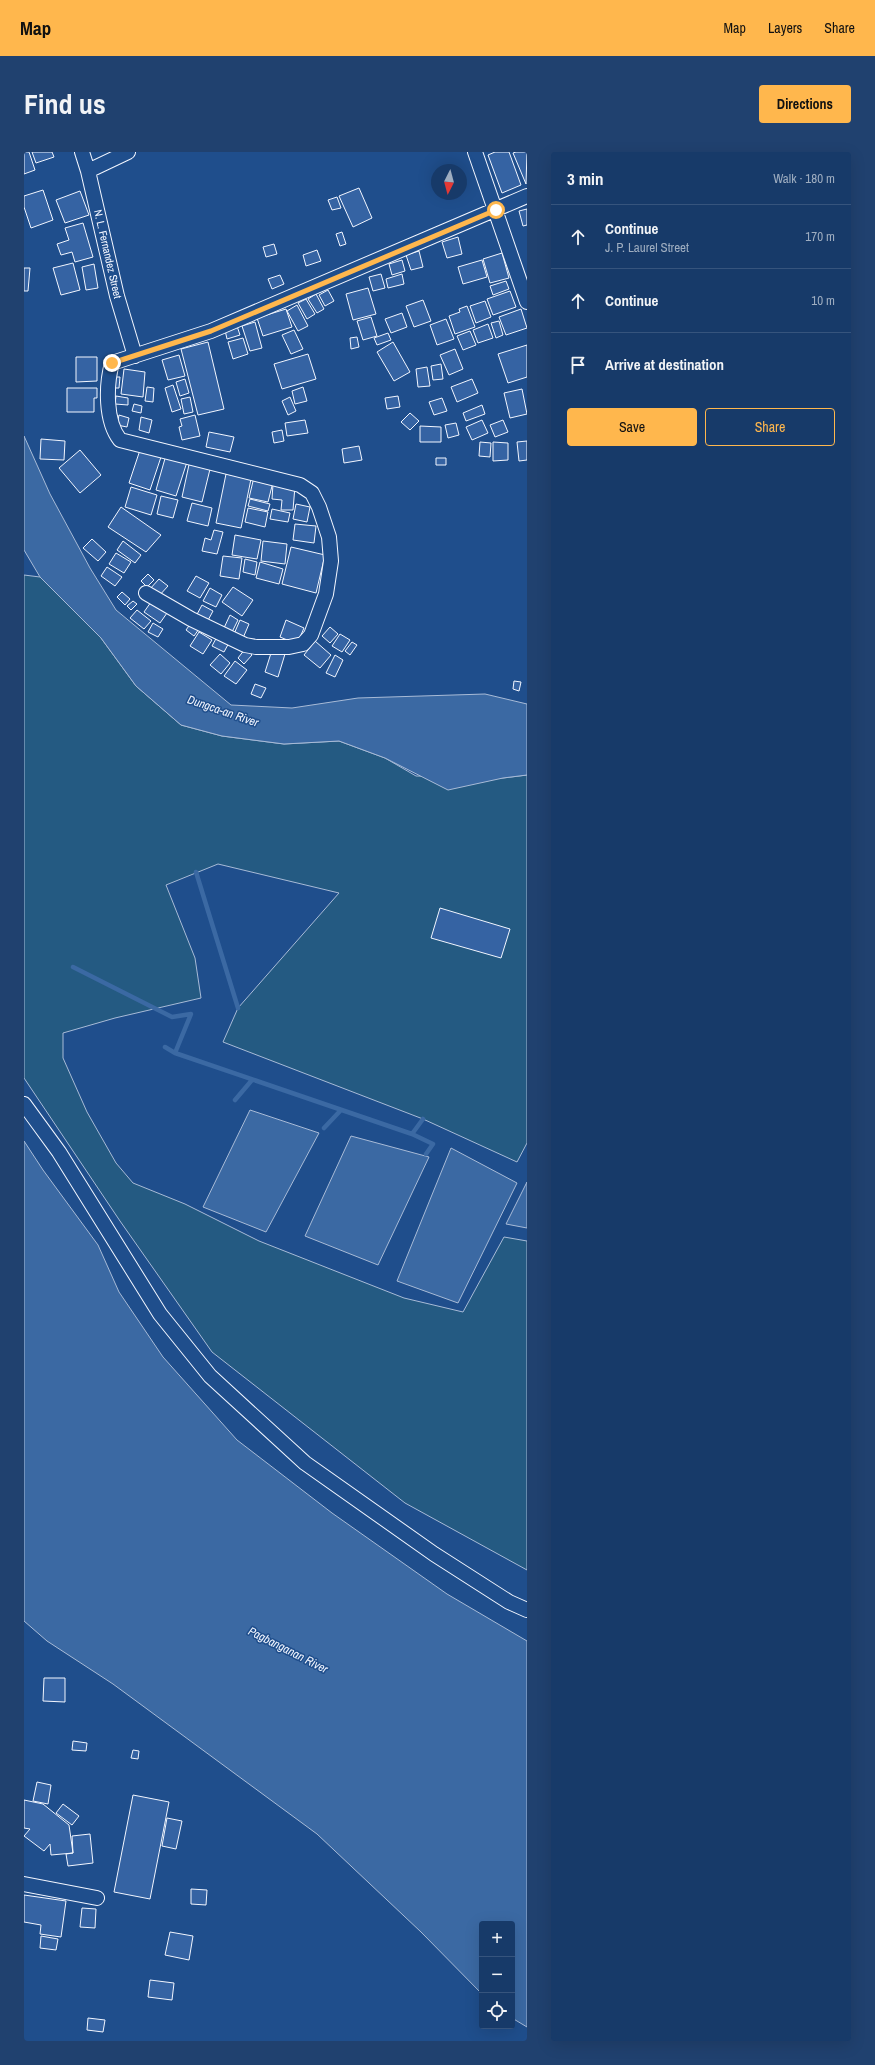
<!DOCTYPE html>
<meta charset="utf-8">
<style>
body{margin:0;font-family:"Archivo Narrow",sans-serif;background:#20416f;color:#f1f3f6}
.controls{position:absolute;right:12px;bottom:12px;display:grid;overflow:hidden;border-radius:4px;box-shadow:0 4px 16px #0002}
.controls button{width:36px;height:36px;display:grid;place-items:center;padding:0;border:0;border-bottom:1px solid #36547d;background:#173a69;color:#f1f3f6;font:20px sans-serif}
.compass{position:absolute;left:407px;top:12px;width:36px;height:36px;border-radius:50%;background:#173a69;box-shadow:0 4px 16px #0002;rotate:186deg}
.stop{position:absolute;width:12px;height:12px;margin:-9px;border:3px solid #ffb74d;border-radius:50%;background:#fff}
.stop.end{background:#ffb74d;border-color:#fff;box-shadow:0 1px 4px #0008}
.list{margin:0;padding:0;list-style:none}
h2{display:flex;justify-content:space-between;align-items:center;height:52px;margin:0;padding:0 16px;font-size:17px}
h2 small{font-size:13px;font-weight:400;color:#9eadc0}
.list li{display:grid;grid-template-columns:26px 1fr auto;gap:12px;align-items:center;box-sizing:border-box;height:64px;padding:0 16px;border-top:1px solid #36547d}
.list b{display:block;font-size:15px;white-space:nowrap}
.list p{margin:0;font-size:13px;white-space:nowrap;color:#9eadc0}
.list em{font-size:13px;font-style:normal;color:#9eadc0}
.actions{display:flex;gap:8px;padding:12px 16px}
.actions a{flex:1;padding:9px 0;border:1px solid #ffb74d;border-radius:4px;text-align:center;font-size:14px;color:#ffb74d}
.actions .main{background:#ffb74d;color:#111}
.icon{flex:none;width:22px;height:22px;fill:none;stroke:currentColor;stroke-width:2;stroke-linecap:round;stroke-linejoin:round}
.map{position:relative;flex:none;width:503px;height:1889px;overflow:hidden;border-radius:4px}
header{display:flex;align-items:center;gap:24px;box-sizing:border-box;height:56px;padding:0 20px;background:#ffb74d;color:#111}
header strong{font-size:19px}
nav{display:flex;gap:22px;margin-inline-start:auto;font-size:14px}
.intro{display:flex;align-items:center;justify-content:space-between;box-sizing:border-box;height:96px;padding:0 24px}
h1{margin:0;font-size:28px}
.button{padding:10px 18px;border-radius:4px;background:#ffb74d;color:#111;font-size:14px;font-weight:700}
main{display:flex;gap:24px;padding:0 24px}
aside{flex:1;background:#173a69;border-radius:4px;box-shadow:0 4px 16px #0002}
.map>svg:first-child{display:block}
</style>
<header>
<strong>Map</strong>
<nav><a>Map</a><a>Layers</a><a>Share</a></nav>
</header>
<div class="intro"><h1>Find us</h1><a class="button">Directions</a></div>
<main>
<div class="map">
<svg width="503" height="1889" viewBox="0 0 503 1889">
<rect width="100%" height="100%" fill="#1f4e8c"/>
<path fill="#245a82" stroke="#a8bbd7" d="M0,423l16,2 61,61 35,48 45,39 41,11 62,8 55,-3 46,17 31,18 87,2 24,-3v368l-10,19 -94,-43 -200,-77 15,-34 101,-115 -121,-29 -52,21 29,73 6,40 -86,20 -52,15v25l24,54 29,51 17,20 52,21 74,37 145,57 59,14 41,-75 23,4v329l-122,-67 -193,-151 -92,-131 -96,-143z"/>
<path fill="#3b69a3" stroke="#a8bbd7" d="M0,284l26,58 40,74 26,42 115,95 61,3 66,-10 127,-4 42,10v71l-24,3 -55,12 -63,-32 -46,-17 -55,3 -62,-8 -41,-11 -45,-39 -35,-48 -61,-61 -16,-27z
M226,958l69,23 -53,99 -63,-25z
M327,984l78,21 -51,108 -73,-29z
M0,989l19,29 55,75 21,47 44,65 74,83 95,73 115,81 80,47v386l-15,-9v-94h-30v70l-61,-62 -104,-98 -204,-150 -66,-43 -23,-20z
M427,996l66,35 -59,120 -61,-22z
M503,1030v46l-21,-4z"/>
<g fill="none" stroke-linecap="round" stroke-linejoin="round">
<path stroke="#3b69a3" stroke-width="4.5" d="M172,720l42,136
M49,815l99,50 19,-3 -16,39 237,81 11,-15
M141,895l10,6
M211,948l17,-20
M300,976l17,-18
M388,982l21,10 -7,10"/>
</g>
<path fill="#3563a3" stroke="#f2f6ff" d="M0,0h5l6,18 -11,4z
M8,0h20l2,5 -18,6z
M471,0h14l12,33 -19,8 -14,-38z
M492,0h11l-1,32 -13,-31z
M335,36l13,30 -19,9 -14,-31z
M19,38l10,30 -22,8 -7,-21v-11z
M56,39l9,24 -24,8 -9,-23z
M313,45l4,11 -9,2 -4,-10z
M503,57v16l-4,1 -4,-15z
M59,71l10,34 -18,5 -3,-10 -11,3 -4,-11 12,-4 -4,-12z
M318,80l4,12 -6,2 -4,-12z
M434,85l4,17 -15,4 -5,-16z
M250,92l3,10 -11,3 -3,-10z
M293,98l4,11 -15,5 -3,-11z
M395,99l4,16 -12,3 -5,-15z
M478,101l7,25 -19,5 -7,-24z
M378,108l3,11 -13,4 -3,-11z
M458,108l5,17 -24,7 -5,-17z
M49,111l7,27 -19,5 -8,-27z
M70,112l4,24 -12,2 -4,-23z
M0,116h6l-2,23h-4z
M357,122l4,14 -12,3 -4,-14z
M378,122l2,10 -16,4 -2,-9z
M256,123l4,9 -12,5 -4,-10z
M482,129l3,8 -16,6 -3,-9z
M344,136l8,26 -23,6 -7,-26z
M304,138l6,11 -9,5 -6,-11z
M486,139l6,16 -23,8 -6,-16z
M292,142l8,15 -7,4 -9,-14z
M282,147l9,15 -8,5 -9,-16z
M399,148l8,21 -17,6 -8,-21z
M461,149l6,16 -15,6 -6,-17z
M273,153l11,21 -10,5 -11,-20z
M443,154l8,21 -20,7 -6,-18 11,-4 -1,-3z
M262,157l6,18 -29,9 -6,-18z
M497,157l6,19 -21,7 -7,-18z
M378,161l5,14 -16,6 -6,-14z
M347,165l6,19 -14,4 -6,-19z
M422,167l8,20 -17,6 -7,-20z
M475,169l4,14 -7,3 -5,-15z
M231,170l7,26 -12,3 -8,-25z
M464,172l5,14 -15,5 -5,-13z
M213,174l3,9 -13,4 -2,-9z
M270,178l9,19 -12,5 -9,-19z
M446,179l6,14 -13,5 -6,-14z
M364,181l3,7 -14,5 -3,-7z
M333,185l2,10 -8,2 -1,-11z
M219,186l5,16 -15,5 -5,-17z
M184,190l16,67 -26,6 -17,-66z
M369,190l17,30 -16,9 -17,-29z
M503,193v32l-19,6 -10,-29z
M431,197l8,20 -14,6 -9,-20z
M284,202l8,25 -34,10 -8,-25z
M155,203l6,21 -17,4 -6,-20z
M52,205h21v24l-21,1z
M417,212l2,15 -10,1 -2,-14z
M403,215l3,19 -12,1 -2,-18z
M100,217l21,3 -2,25 -22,-3z
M91,225h5l-1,11h-5z
M161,227l4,14 -9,3 -4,-14z
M448,227l6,14 -21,9 -6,-15z
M149,233l8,24 -9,3 -7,-24z
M123,235l7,1 -1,14 -8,-1z
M279,235l4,14 -12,3 -3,-13z
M43,236h30v10h-3v14h-27z
M498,237l5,25 -17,4 -6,-25z
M92,244l12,2v7l-13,-1z
M374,244l2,11 -13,2 -2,-11z
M166,245l3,15 -9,2 -3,-15z
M266,245l6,14 -8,4 -6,-14z
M418,246l5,13 -13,4 -5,-13z
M110,252l8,2 -1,7 -9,-2z
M458,253l3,9 -19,7 -3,-8z
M386,261l9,8 -9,9 -9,-8z
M95,263l10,3 -2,9 -10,-2z
M171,263l5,21 -18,4 -3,-13 3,-1 -2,-7z
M117,265l11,3 -3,13 -10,-3z
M281,268l3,13 -21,3 -2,-13z
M458,268l6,13 -16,7 -6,-13z
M479,268l5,12 -13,5 -5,-12z
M432,271l3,12 -11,3 -3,-13z
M396,274l21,1v15h-21z
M258,278l2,11 -10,2 -2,-11z
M185,280l25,5 -4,15 -24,-5z
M17,287l24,2 -1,19 -24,-1z
M503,289v19l-8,1 -2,-19z
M456,290l11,1 -1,14 -11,-1z
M469,290l15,1v17l-15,1z
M335,294l3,14 -18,3 -2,-14z
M117,295l21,7 -12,36 -21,-7z
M56,298l21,25 -21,18 -21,-25z
M142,303l21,7 -11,34 -20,-6z
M412,306h10v7h-10z
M166,308l21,5 -9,37 -20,-5z
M202,322l25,5 -10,49 -25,-5z
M230,325l19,5 -5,20 -19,-4z
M249,332l22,2 -2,24h-12l1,-10 -10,-1z
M107,335l26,8 -6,20 -26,-8z
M137,344l17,4 -5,18 -16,-4z
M226,347l20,5 -2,7 -20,-5z
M168,351l20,5 -4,18 -21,-5z
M272,352l14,3 -3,15 -14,-3z
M97,355l40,28 -15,17 -38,-25z
M224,356l20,4 -3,15 -20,-5z
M248,357l18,4 -2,9 -18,-3z
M271,372l21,2 -2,17 -21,-3z
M190,378l9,2 -6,22 -15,-3 3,-13 6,2z
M211,383l26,5 -4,19 -25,-4z
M68,387l14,13 -8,9 -15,-13z
M99,389l18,14 -6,8 -18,-13z
M239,389l24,3 -2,20 -24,-3z
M267,395l34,8 -9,38 -34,-9z
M92,401l15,9 -7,11 -15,-9z
M199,404l19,2 -3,21 -19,-3z
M221,407l12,3 -2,13 -12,-3z
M236,410l23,7 -4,15 -23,-6z
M83,415l15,10 -7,9 -14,-10z
M124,422l6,6 -7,7 -6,-6z
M172,424l13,7 -9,15 -13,-7z
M135,427l9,7 -10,11 -9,-7z
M209,435l20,13 -11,16 -20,-14z
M186,436l12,7 -6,12 -13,-6z
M98,440l8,7 -5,6 -8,-8z
M109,449l4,3 -6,6 -4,-4z
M127,450l16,11 -7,10 -16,-11z
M178,453l11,6 -7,13 -11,-6z
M113,458l14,11 -7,8 -14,-11z
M206,463l8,5 -7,14 -8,-4z
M216,468l9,4 -6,14 -9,-4z
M262,468l18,8 -7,16 -17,-7z
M129,471l10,6 -5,8 -10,-5z
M167,471l8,6 -5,7 -8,-6z
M306,475l8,7 -8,9 -8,-7z
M175,480l13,8 -9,14 -13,-8z
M195,481l12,6 -7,13 -12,-6z
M316,482l10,6 -8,12 -10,-6z
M291,489l16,14 -11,13 -16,-13z
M328,490l5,3 -7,10 -5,-4z
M221,497l7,6 -8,9 -6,-6z
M248,498l13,4 -7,23 -13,-5z
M196,502l10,9 -9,11 -11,-9z
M311,503l8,5 -8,17 -9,-4z
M211,509l12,9 -11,14 -12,-8z
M490,529l7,1 -2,9 -6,-2z
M231,532l11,4 -5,10 -10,-4z
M416,756l70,21 -9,29 -70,-20z
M20,1526h21v24l-22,-1z
M49,1589l14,2 -1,8 -14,-1z
M109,1598l6,1 -1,8 -7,-1z
M13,1630l14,3 -3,19 -15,-3z
M109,1643l36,7 -19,97 -36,-7z
M0,1648l19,4 26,21 4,28 -22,2 -1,-11 -6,7 -20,-15 6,-7 -6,-1z
M39,1652l16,12 -7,9 -16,-12z
M143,1666l15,3 -6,28 -14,-3z
M66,1682l3,29 -25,3 -2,-12 7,-1 -1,-17z
M167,1737l16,1 -1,15 -15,-1z
M0,1743l42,6 -5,36 -21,-3 1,-9 -17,-3z
M58,1756l14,1 -1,19 -15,-1z
M146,1780l23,4 -4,24 -24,-5z
M17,1784l17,3 -2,11 -16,-2z
M126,1828l24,3 -2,17 -24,-3z
M64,1866l17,2 -2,12 -16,-2z"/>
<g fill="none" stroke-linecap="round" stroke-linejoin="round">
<defs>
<path id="minor" d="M58,0l6,19 29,125 18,60
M451,0l52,150
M64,19l40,-19
M122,441l45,26 54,26 11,2h33l14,-3 8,-9 15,-41 5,-33 -2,-24 -10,-30 -7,-14 -12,-8 -180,-45c-15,-19 -14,-55 -8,-77l99,-32 316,-135
M0,952l35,48 101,162 50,62 95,87 129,91 75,48 18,8
M0,1732l73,14"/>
</defs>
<use href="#minor" stroke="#f2f6ff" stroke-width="16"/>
<use href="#minor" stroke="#1f4e8c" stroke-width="14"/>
</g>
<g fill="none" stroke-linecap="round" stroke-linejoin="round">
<path stroke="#ffb74d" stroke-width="5" d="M88,211l99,-32 285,-121"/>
</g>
<g text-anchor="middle" stroke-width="3" stroke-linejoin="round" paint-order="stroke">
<g font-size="11" fill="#f2f6ff" stroke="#1f4e8c">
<text transform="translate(84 102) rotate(77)" y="4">N. L. Fernandez Street</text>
</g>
<g font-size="12" font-style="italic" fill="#f2f6ff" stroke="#1f4e8c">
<text transform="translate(199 559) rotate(19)" y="4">Dungca-an River</text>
<text transform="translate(264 1498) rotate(27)" y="4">Pagbanganan River</text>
</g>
</g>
</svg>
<div class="controls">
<button>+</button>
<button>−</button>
<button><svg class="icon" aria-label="locate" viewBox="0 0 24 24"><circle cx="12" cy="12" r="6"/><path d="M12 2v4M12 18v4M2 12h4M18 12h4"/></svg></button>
</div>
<svg class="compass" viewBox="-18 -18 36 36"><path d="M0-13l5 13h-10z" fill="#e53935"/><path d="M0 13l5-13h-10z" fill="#9eadc0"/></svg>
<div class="stop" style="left:472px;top:58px"></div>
<div class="stop end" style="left:88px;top:211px"></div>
</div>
<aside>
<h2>3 min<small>Walk · 180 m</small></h2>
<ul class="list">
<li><svg class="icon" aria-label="ahead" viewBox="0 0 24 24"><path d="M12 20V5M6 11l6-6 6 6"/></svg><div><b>Continue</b><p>J. P. Laurel Street</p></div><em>170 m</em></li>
<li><svg class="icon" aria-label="ahead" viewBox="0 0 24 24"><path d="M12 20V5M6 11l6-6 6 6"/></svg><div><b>Continue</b></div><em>10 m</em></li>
<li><svg class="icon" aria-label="arrive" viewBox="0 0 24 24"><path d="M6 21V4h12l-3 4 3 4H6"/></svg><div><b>Arrive at destination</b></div></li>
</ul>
<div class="actions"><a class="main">Save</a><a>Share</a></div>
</aside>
</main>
